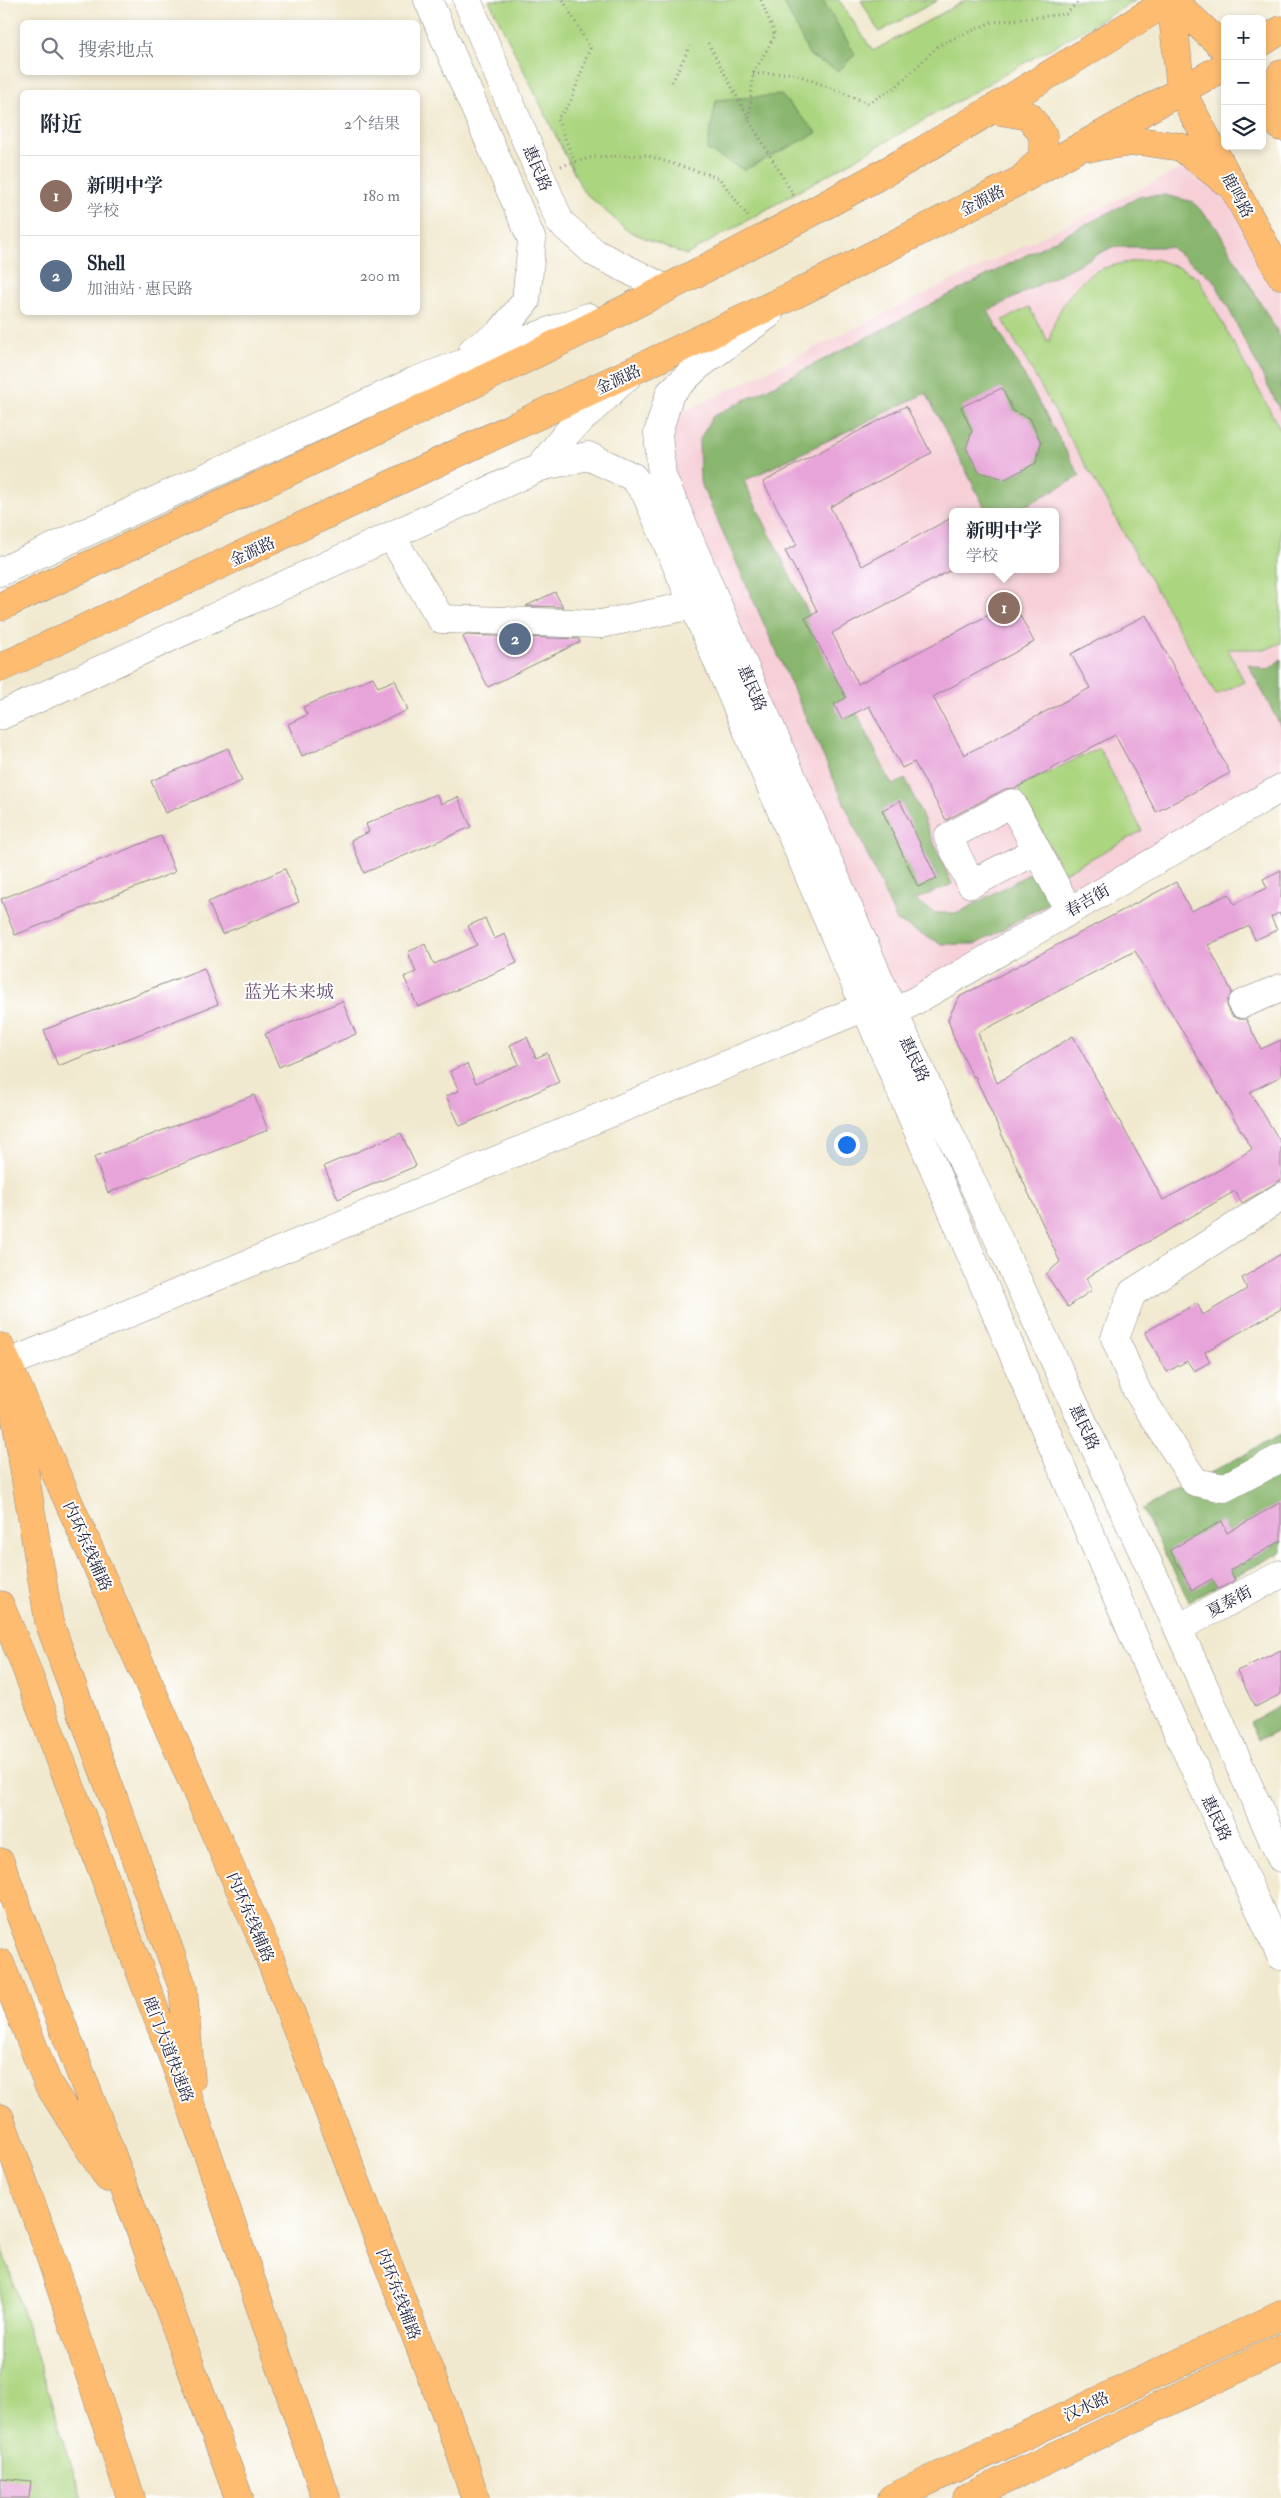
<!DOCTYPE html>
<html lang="zh">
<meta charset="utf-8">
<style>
body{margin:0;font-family:"IM FELL Double Pica","Noto Serif SC",serif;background:#f2f2f3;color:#1f2937}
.controls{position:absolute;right:15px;top:15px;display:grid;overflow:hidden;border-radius:8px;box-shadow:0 2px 8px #0003}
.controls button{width:45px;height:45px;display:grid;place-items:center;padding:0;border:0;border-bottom:1px solid #e0e1e3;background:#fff;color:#1f2937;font:25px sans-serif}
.you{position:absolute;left:846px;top:1144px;width:18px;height:18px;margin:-12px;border:4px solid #fff;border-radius:50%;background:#1a73e8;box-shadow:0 0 0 8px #1a73e833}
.badge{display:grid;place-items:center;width:32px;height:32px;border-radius:50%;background:#111827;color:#fff;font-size:16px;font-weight:700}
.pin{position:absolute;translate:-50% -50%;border:2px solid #fff;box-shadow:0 1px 5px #0006}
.popup{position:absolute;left:949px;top:508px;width:110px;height:65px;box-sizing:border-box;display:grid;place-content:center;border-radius:8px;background:#fff;filter:drop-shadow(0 1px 4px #0005);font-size:16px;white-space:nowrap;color:#747a83}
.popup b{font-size:19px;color:#1f2937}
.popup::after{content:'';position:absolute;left:50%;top:100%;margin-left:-10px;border:10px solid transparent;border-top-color:#fff}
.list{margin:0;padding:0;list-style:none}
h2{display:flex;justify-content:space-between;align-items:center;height:65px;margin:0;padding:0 20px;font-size:21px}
h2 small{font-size:16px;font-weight:400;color:#747a83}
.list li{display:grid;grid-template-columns:32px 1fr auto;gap:15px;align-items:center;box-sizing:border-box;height:80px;padding:0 20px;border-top:1px solid #e0e1e3}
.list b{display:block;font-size:19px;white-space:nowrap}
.list p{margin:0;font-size:16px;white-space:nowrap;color:#747a83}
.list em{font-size:16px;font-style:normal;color:#747a83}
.icon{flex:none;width:28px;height:28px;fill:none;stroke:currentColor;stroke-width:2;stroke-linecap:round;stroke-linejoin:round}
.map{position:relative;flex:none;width:1281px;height:2498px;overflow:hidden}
.search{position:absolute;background:#fff;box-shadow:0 2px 8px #0003;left:20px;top:20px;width:400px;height:55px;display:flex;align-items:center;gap:12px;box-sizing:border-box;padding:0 18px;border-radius:8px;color:#747a83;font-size:19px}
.panel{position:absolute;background:#fff;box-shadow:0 2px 8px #0003;left:20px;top:90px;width:400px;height:225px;border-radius:8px}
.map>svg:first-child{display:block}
</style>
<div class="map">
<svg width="1281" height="2498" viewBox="0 0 1281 2498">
<rect width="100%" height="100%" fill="#fff"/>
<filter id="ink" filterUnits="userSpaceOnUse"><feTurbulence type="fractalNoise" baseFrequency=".02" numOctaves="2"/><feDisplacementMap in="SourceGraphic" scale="10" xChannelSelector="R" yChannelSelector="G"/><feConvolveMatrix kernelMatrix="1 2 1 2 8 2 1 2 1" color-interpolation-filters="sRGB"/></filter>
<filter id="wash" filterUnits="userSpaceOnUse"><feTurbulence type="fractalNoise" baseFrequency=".0096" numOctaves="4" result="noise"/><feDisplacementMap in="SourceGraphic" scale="20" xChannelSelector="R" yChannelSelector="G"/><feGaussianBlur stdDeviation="1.12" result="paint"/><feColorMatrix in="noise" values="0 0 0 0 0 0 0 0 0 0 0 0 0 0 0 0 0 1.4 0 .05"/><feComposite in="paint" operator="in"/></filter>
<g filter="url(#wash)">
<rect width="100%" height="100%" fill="#f1e9cf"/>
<path fill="#f6cfd7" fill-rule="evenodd" d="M1215,152l66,123v513l-387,225 -243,-585zM953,512h102v57h-102z"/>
<path fill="#acd580" stroke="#677c5e" d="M489,0h350l34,51 93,-51h170l-450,255 -58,-24 -45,-40z
M861,0h77l-59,32z
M1155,259l25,9 18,10 83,153v212l-14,6h-39l16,33 -28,13 -213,-375 26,-13 20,36c4,-26 20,-53 42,-69 12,-9 49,-14 64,-15z
M1099,748l43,83 -78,42 -46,-86z
M0,2241l82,257h-82z"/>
<path fill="#89b66e" stroke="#566c54" d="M783,0h40l32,54 -16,17 -29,-15z
M781,95l36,38 -73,37 -37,-20 9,-50z
M1165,195l28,7 23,25 65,111v74l-67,-132 -44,-33h-58l-124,64 92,165 -66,36h-27l-61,-119 -182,88 148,304 14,-6 46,105 -37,16 20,13h23l78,-43 18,30 -78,44h-34l-45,-23 -197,-440 -1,-40 13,-24 429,-221z
M1281,659v68l-33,-63 20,6z
M1281,1435v117l-92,49 -47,-92z
M1281,1705v25l-23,10 -8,-18z"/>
<g id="blocks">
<path fill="#e7a4d9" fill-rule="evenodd" d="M1002,388l11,23 17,7 11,25 -5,20 -31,16 -26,-7 -13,-24 6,-17 -11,-24z
M906,406l25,47 -101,54 32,59 91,-49v52l-121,64 26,51 155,-82 21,40 -101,55 31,58 126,-67 -19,-34 75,-39 84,158 -74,39 -41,-77 -99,53 -11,1 -59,31 -32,-58 -12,6 -33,-62 -27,14 -8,-16 12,-6 -41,-80 13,-6 -33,-61 12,-6 -34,-63z
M555,592l8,15 -37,-1z
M466,635l113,4 1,3 -92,45 -25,-50z
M373,677l5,10 17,-7 13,30 -106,46 -14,-32 19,-9 -4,-8z
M228,748l14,33 -77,32 -14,-32z
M436,794l5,10 17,-7 13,30 -107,46 -13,-33 18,-8 -3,-8z
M900,801l37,78 -19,8 -36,-77z
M161,836l14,36 -160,63 -14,-36z
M285,869l14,33 -77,32 -14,-32z
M1281,870v46l-2,-3 -8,4 6,13 -22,10 -6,-14 -41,19 24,47 -5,10 1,8 4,6 7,3h7l15,30 20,-9v36l-31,16 31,51v37l-39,23 -7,-12 -149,87 6,12 -24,17 -22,-33 14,-12 -85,-186 -2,1 -19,-39 -6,-19 11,-22 217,-115 15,29 38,-17 5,10 33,-16 -4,-9zM1135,951l117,198 -31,20 -58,31 -90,-164 -76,47 -19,-50z
M485,918l9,21 11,-5 12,29 -99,44 -14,-30 12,-5 -8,-20 17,-8 9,20 43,-19 -9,-19z
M204,968l14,36 -160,62 -14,-36z
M342,1001l14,33 -77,33 -14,-33z
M527,1037l9,21 11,-5 12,29 -99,44 -14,-30 13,-5 -9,-20 17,-7 9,19 43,-19 -9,-19z
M254,1095l14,35 -160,63 -14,-36z
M401,1133l15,33 -78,33 -14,-33z
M1281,1254v55l-76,43 5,10 -16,9 -7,-10 -20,11 -22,-40 52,-29 6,12 44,-26 -5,-11z
M1281,1502v39l-51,29 5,10 -12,7 -5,2 -6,-10 -20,11 -22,-40 52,-29 5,12z
M1281,1650v44l-26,13 -18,-36z
M0,2478l31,3 -2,17h-29z"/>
</g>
</g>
<g filter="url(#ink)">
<use href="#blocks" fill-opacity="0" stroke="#8a8685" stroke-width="1"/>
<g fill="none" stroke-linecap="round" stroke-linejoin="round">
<defs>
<path id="minor" d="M428,0l104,240 -6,61 -27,33 -26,16
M467,0l93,222 35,31 69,35
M769,314l-71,52 -28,27 -12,40 4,43 232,537 284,615 103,230
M540,467l48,-11 45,21 13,17 491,1150 144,312
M391,536l50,83 160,5 92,-19
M0,572l415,-191 173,-64
M0,716l540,-249 28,-35 61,-57
M1036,851l-65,33 -23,-47 64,-34 57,108
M1242,1004l39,-16
M894,1013l387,-225
M1281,1197l-149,96 -17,45 21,51 59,93 29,6 57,-30
M7,1364l858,-357
M1178,1628l103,-54"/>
<path id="major" d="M1171,0l10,91 100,184
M1172,0l53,49
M1262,42l19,-12
M1281,74l-4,27 4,26
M994,110l35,6 14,19v22l-19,20
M1092,147l48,-6 41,6 45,35
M0,607c302,-142 607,-279 898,-442 92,-53 182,-109 272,-165
M0,668l794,-373 227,-115 204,-114
M0,1347l265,599 193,499 17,53
M0,2118l46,126 85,254
M892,2498l389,-183
M967,2498l314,-150"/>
<path id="highway" d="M7,1364l42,258 134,366 8,92
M0,1605l21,50 173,459 132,384
M0,1862l140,367 99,269
M0,1963l48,121 60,94"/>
</defs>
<use href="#minor" stroke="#8a8685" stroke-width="29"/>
<use href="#major" stroke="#8a8685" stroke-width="29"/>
<use href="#highway" stroke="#8a8685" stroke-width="29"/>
<path stroke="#8a8685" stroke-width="3" stroke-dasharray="1 4" stroke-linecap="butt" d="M563,0l27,48 -20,55 -13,16 18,43
M761,0l14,35 -22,39 -4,46 45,76
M708,43l41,76
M753,74l40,-1 75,30 28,-16 43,-42 53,-23 74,-8 14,-14
M672,82l18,-36
M561,166l32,-9 52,-2 74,23 31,41"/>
<use href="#minor" stroke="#fff" stroke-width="28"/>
<use href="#major" stroke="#febc71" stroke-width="28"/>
<use href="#highway" stroke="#febc71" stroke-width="28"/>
</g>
</g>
<g text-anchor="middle" stroke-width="4" stroke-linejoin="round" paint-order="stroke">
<g font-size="16" fill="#22223b" stroke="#fff">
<text transform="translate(538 168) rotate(67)" y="6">惠民路</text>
<text transform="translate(1238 195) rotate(62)" y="6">鹿鸣路</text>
<text transform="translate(982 200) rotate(-27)" y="6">金源路</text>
<text transform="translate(618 379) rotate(-25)" y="6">金源路</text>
<text transform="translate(252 551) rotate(-25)" y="6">金源路</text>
<text transform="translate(753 688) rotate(67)" y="6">惠民路</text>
<text transform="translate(1087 900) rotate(-30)" y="6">春吉街</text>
<text transform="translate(915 1059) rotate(65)" y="6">惠民路</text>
<text transform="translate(1085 1427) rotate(65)" y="6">惠民路</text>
<text transform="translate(88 1546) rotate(66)" y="6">内环东线辅路</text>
<text transform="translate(1229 1601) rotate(-28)" y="6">夏泰街</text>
<text transform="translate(1217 1818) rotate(65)" y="6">惠民路</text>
<text transform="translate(251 1917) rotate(67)" y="6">内环东线辅路</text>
<text transform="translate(169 2049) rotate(69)" y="6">鹿门大道快速路</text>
<text transform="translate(399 2294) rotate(69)" y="6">内环东线辅路</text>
<text transform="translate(1086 2406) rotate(-25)" y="6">汉水路</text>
</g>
<g font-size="18" fill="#675072" stroke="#fff">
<text x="289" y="998">蓝光未来城</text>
</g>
</g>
</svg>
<div class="controls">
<button>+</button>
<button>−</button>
<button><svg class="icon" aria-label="layers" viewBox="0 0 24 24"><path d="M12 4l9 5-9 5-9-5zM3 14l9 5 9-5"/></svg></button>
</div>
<div class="you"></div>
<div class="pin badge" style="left:1004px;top:608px;background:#8d6e63">1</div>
<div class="popup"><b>新明中学</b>学校</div>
<div class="pin badge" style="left:515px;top:639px;background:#5c6f8a">2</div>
<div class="search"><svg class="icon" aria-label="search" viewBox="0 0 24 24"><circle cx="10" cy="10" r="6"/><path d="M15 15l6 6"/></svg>搜索地点</div>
<section class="panel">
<h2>附近<small>2个结果</small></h2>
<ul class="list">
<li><span class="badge" style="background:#8d6e63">1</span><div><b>新明中学</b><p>学校</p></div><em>180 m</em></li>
<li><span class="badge" style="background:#5c6f8a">2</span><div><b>Shell</b><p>加油站 · 惠民路</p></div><em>200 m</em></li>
</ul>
</section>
</div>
